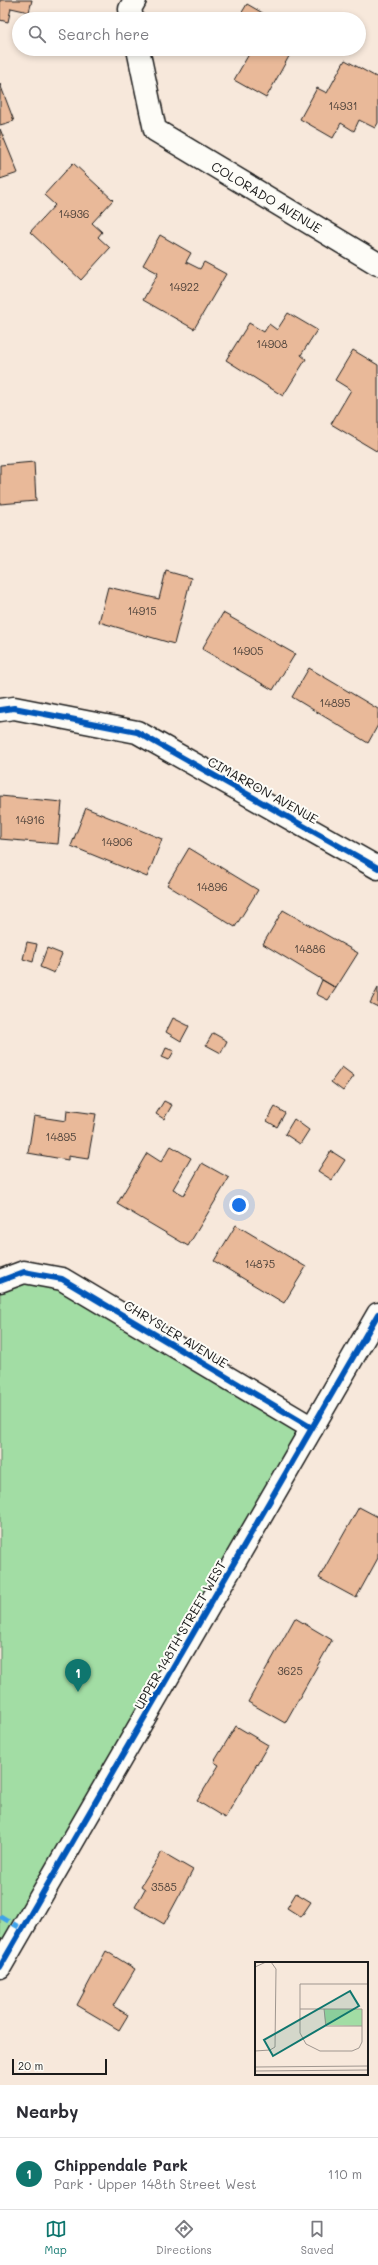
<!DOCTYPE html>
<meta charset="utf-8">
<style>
body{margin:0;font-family:Mali,sans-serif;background:#f7f7f7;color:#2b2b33}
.scale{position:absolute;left:12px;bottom:10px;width:95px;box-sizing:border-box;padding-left:4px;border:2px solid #1c1c1c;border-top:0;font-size:11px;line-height:14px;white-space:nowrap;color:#1c1c1c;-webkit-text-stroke:3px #fdfcf7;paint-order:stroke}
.you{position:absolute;left:239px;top:1205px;width:14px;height:14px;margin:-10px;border:3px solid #fff;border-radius:50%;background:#1a73e8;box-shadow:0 0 0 6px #1a73e833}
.badge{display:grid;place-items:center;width:26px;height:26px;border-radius:50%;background:#0f766e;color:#fff;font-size:13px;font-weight:700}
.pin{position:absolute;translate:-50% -33px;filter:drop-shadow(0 1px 2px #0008)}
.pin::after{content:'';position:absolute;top:21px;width:14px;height:12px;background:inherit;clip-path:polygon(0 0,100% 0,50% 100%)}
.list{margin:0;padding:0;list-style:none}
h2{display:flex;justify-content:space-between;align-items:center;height:52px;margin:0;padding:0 16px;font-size:17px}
h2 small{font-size:13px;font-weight:400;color:#7c7c81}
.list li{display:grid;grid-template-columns:26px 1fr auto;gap:12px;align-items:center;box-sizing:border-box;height:72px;padding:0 16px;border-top:1px solid #e1e1e2}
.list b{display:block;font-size:15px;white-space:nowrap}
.list p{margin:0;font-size:13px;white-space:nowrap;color:#7c7c81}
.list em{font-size:13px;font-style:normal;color:#7c7c81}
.icon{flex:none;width:22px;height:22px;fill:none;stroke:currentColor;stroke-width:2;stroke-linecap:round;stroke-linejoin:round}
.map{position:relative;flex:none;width:378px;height:2085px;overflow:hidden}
.search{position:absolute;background:#fff;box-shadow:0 2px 6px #0003;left:12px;right:12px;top:12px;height:44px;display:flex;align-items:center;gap:10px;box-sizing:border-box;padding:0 14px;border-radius:22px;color:#7c7c81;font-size:15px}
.sheet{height:124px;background:#fff}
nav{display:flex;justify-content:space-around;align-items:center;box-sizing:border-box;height:56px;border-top:1px solid #e1e1e2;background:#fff;font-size:11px;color:#7c7c81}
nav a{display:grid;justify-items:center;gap:2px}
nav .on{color:#0f766e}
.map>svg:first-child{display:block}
</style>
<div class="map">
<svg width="378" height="2085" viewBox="0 0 378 2085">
<rect width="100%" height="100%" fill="#f7e8db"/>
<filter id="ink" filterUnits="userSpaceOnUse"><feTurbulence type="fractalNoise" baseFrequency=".025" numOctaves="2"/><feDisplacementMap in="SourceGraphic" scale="8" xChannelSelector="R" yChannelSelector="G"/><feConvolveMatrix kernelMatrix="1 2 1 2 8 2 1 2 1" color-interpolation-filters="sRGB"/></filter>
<g filter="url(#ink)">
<path fill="#a2dda4" stroke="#5f7c60" d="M21,1268l292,153 -313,541v-689z"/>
<path fill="#e9b999" stroke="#1c1c1c" d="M0,0h32l-3,12 -18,-4 -3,14 -8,-2z
M247,4l26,15h-35z
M242,49h51l-27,49 -32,-18 15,-26z
M345,60l33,18v45l-3,5 -16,-8 -5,11 -13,-8 -8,15 -33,-19 17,-31 10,5z
M0,84l14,37 -14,4z
M0,129l18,44 -18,6z
M73,163l40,37 -21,23 10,9 -4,5 12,11 -29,32 -51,-48 25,-27 -11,-10z
M160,235l31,18 -5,9 14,7 4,-7 22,12 -32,55 -51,-29 15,-27 -15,-8z
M288,313l29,17 -16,25 5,4 -23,37 -57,-36 23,-37 15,9 5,-8 8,6z
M353,350l25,15v87l-47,-28 20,-34 -16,-10z
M34,462l2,39 -36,3v-39z
M166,571l25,7 -17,66 -75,-22 9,-35 51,12z
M223,613l72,41 -22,36 -71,-41z
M309,668l69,41v16l-10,18 -76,-46z
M0,796l62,6 -4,42 -58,-5z
M86,808l76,31 -15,38 -76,-31z
M189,848l69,42 -23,37 -68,-42z
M283,910l75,43 -22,35 -73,-44z
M27,942l10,2 -4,18 -10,-3z
M47,948l15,6 -8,19 -14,-6z
M322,980l14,8 -8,12 -12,-6z
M378,988v19l-8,-4z
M173,1018l16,8 -8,15 -15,-9z
M213,1033l14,8 -6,12 -15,-8z
M166,1048l8,3 -5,9 -7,-3z
M342,1067l12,9 -11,15 -12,-9z
M164,1101l8,4 -8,14 -8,-5z
M275,1107l10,6 -8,14 -10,-6z
M67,1110l29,4 -8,45 -20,-3v4l-40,-7 6,-37 32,5z
M294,1119l15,11 -9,14 -15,-10z
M171,1146l20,12 -18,31 11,6 18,-32 27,15 -41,68 -71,-42 30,-51 14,9z
M331,1151l14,9 -13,20 -14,-9z
M236,1225l70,42 -22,36 -70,-42z
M359,1507l19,10v41l-22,40 -37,-20z
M295,1618l37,22 -47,83 -37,-21z
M236,1726l32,19 -43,73 -28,-17 22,-36 -5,-3z
M162,1852l31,18 -29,54 -29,-17 10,-18 -4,-3z
M296,1893l15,9 -10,15 -14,-9z
M106,1951l29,18 -22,37 15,9 -9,15 -42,-25z"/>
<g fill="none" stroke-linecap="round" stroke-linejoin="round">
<defs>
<g id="street">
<path d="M132,19l-2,-10 5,-9"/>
<path id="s1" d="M138,49l17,81 223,134"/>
<path d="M0,710l14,-2 123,24 241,136"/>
<path d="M0,1281l24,-9 38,7 250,149"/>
<path d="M0,1967l378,-653"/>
</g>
</defs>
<use href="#street" stroke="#1c1c1c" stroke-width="25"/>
<use href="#street" stroke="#fdfcf7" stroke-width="22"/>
<path stroke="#3da2ea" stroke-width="5" stroke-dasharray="10 5" stroke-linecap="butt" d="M0,1916l22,13"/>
<defs>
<path id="cycleway" d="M0,710l14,-2 123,24 241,136
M0,1281l24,-9 38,7 250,149
M0,1967l378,-653"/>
</defs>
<use href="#cycleway" stroke="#fdfcf7" stroke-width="8"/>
<use href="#cycleway" stroke="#0057b8" stroke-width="6"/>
</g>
</g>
<g text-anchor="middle" stroke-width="4" stroke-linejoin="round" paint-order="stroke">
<g font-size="11" fill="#4f433b">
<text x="343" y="110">14931</text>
<text x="74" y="218">14936</text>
<text x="184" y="291">14922</text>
<text x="272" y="348">14908</text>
<text x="142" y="615">14915</text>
<text x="248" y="655">14905</text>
<text x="335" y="707">14895</text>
<text x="30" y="824">14916</text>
<text x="117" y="846">14906</text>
<text x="212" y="891">14896</text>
<text x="310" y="953">14886</text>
<text x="61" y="1141">14895</text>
<text x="260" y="1268">14875</text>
<text x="290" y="1675">3625</text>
<text x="164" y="1891">3585</text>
</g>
<g font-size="13" fill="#1c1c1c" stroke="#fdfcf7">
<text dy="5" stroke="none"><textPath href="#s1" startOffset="213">COLORADO AVENUE</textPath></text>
<text transform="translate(263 790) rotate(29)" y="5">CIMARRON AVENUE</text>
<text transform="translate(176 1334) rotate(31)" y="5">CHRYSLER AVENUE</text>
<text transform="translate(180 1635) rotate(-60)" y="5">UPPER 148TH STREET WEST</text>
</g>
</g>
<g transform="translate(255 1962)">
<rect width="113" height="113" fill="#f7e8db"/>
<path d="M69,47h38v17l-37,-1z" fill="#a2dda4"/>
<path fill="none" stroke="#9f968f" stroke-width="1" d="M0,5l11,-5M45,47h62M69,47l2,17h36M104,86l-7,3h-32l-14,-7 -6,-11v-49h68M104,86l3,-6v-33M0,89l15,-1 5,-3 1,-78 -5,-7M0,105l113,-1M0,109l113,-1"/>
<path fill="#0f766e" fill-opacity="0.15" stroke="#0f766e" stroke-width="2" d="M95,29l9,15 -86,50 -9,-16z"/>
<rect width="113" height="113" fill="none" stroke="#1c1c1c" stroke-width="2"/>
</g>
</svg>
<div class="scale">20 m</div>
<div class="you"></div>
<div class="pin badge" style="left:78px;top:1692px">1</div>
<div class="search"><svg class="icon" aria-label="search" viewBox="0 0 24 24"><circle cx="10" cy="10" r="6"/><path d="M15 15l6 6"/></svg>Search here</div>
</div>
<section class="sheet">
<h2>Nearby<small></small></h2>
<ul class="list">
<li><span class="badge">1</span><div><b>Chippendale Park</b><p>Park · Upper 148th Street West</p></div><em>110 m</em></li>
</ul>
</section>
<nav>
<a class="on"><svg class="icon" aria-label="map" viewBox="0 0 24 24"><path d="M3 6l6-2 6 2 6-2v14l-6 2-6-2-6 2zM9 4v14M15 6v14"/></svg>Map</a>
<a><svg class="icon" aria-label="directions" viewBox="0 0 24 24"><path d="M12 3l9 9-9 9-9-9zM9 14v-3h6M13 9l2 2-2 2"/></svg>Directions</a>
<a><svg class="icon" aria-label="saved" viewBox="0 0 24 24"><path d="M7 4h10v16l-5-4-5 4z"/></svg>Saved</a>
</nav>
